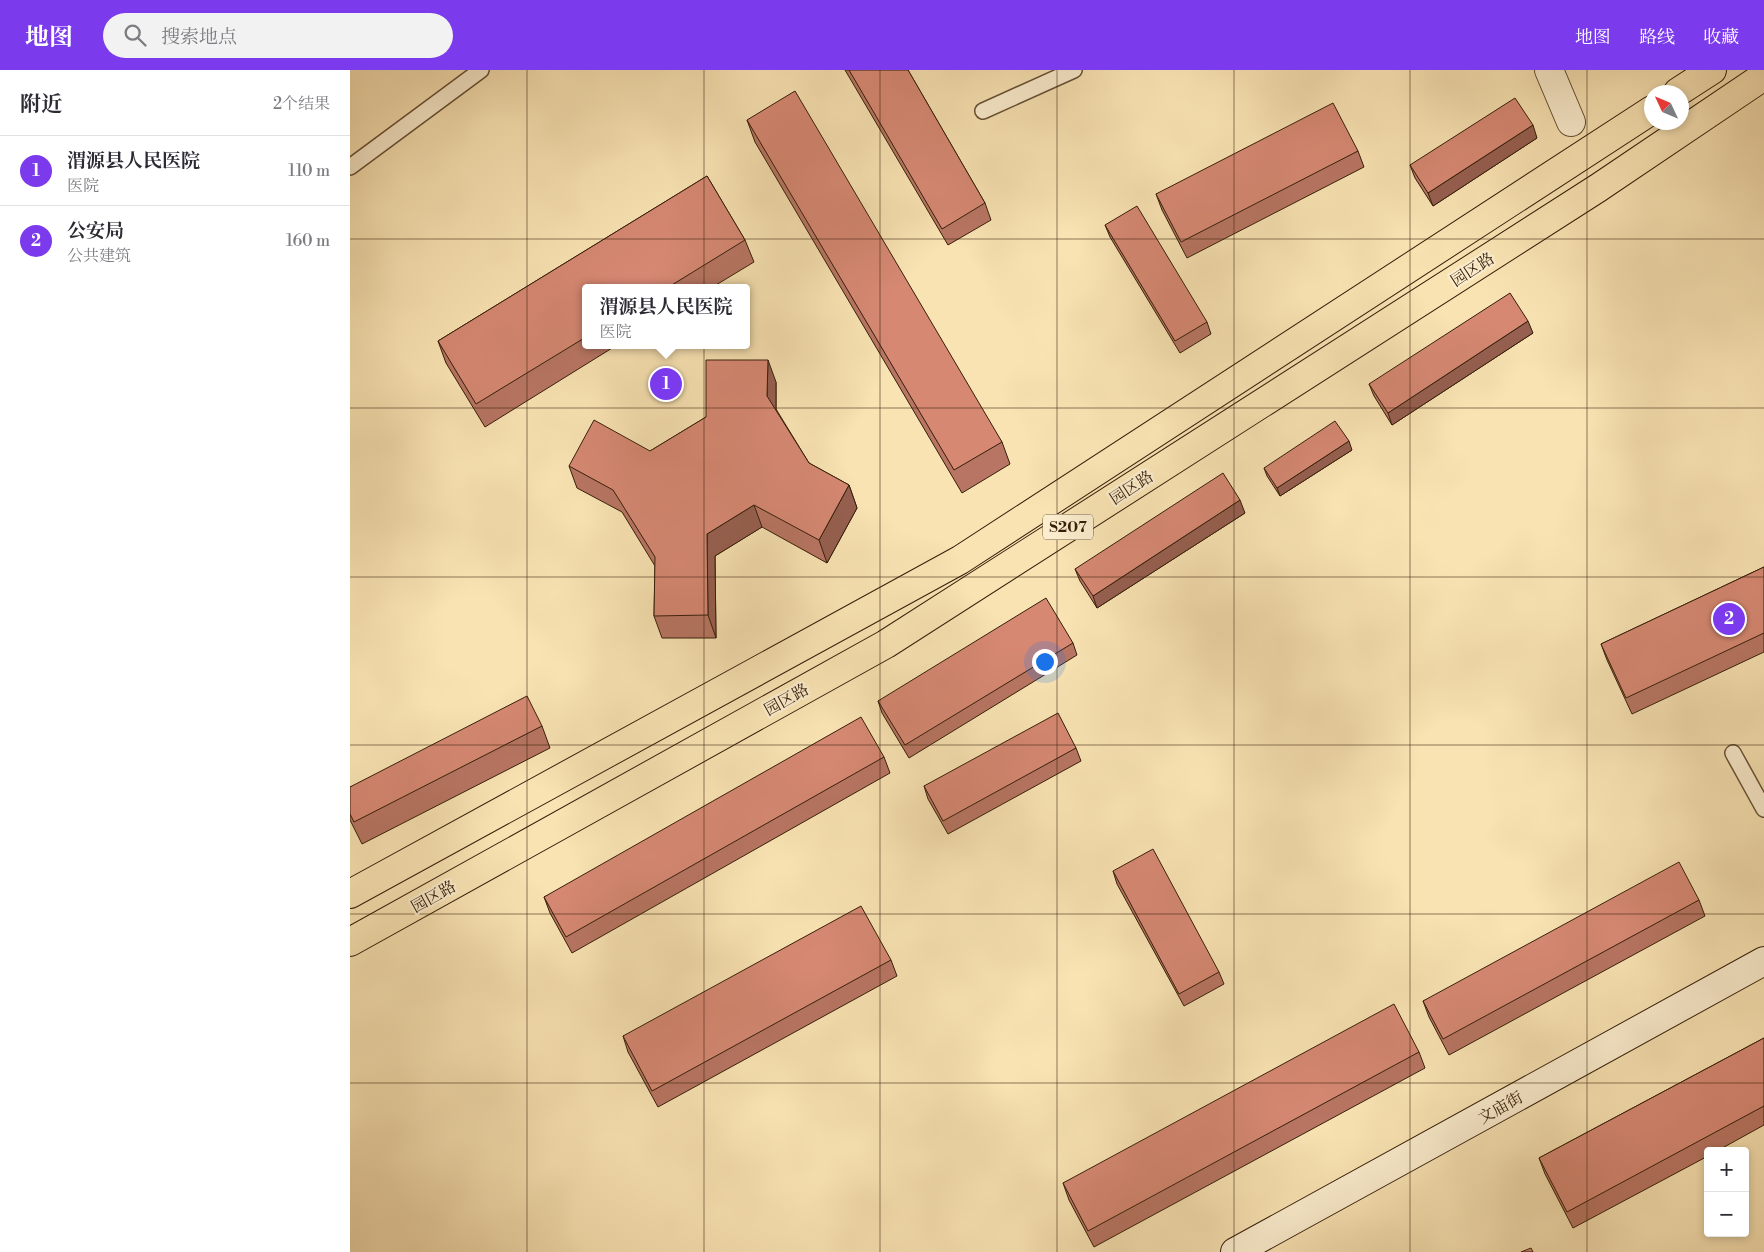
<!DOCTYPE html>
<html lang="zh">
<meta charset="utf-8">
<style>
body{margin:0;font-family:"Libre Bodoni","Noto Serif SC",serif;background:#f2f2f3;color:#2b2b33}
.controls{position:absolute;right:15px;bottom:15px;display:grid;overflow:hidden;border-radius:5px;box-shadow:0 2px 8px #0003}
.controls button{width:45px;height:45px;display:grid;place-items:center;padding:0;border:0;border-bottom:1px solid #e1e1e2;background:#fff;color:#2b2b33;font:25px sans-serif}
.compass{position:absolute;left:1294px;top:15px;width:45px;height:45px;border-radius:50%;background:#fff;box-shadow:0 2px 8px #0003;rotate:314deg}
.you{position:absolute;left:694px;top:591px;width:18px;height:18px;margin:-12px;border:4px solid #fff;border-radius:50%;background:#1a73e8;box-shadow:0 0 0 8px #1a73e833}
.badge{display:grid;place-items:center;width:32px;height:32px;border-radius:50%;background:#7c3aed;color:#fff;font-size:16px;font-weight:700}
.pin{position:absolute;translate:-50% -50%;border:2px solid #fff;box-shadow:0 1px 5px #0006}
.popup{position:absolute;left:232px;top:214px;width:168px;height:65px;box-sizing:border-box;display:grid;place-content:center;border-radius:5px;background:#fff;filter:drop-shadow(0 1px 4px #0005);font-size:16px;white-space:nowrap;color:#7c7c81}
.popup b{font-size:19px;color:#2b2b33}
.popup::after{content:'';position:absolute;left:50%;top:100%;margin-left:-10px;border:10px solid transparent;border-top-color:#fff}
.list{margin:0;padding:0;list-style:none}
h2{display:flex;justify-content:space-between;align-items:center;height:65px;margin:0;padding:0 20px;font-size:21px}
h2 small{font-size:16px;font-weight:400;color:#7c7c81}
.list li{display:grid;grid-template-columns:32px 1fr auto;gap:15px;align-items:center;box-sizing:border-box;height:70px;padding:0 20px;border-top:1px solid #e1e1e2}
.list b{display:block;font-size:19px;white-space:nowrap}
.list p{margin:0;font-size:16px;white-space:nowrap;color:#7c7c81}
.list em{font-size:16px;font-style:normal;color:#7c7c81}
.icon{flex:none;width:28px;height:28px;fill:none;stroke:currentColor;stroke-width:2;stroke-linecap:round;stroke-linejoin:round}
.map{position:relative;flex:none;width:1414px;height:1182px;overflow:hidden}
header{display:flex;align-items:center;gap:30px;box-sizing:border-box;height:70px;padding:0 25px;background:#7c3aed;color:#fff}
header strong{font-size:24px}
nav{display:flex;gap:28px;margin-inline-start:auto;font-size:18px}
.search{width:350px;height:45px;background:#f2f2f3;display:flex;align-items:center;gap:12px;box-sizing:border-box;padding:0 18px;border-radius:28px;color:#7c7c81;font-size:19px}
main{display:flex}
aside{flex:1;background:#fff}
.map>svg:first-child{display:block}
</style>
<header>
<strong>地图</strong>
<div class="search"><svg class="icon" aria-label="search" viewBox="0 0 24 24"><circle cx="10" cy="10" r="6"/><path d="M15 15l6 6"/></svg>搜索地点</div>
<nav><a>地图</a><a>路线</a><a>收藏</a></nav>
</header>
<main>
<aside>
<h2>附近<small>2个结果</small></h2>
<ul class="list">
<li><span class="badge">1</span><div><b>渭源县人民医院</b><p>医院</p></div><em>110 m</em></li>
<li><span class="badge">2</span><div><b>公安局</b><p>公共建筑</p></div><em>160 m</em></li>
</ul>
</aside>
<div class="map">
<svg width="1414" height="1182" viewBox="0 0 1414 1182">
<rect width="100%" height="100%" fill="#f9e3b3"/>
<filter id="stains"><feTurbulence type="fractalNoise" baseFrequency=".004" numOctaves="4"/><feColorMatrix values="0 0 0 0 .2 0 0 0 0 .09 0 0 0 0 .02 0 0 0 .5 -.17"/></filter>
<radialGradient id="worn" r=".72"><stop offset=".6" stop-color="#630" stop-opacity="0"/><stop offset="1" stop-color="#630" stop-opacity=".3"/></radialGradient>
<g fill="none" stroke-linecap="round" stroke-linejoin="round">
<defs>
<path id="lane" d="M633,41l91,-41
M0,97l131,-97
M1383,683l31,56"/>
<path id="street" d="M1199,0l22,52"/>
<path id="secondary" d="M885,1182l529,-291"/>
<path id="primary" d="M1328,22l34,-22
M0,824l610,-334 692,-450
M0,872l536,-298 712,-456 166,-112"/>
</defs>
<use href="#lane" stroke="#664f34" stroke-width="18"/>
<use href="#street" stroke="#664f34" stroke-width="30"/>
<use href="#secondary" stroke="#351e09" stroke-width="30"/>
<use href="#primary" stroke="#351e09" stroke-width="30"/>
<use href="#lane" stroke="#fbedce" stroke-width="15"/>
<use href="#street" stroke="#fbedce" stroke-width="28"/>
<use href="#secondary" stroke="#fbedce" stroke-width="28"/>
<use href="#primary" stroke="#f9e3b3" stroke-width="28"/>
</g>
<path fill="#b87563" stroke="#351e09" d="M495,0h63l77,133 6,17 -43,25z
M397,50l255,322 8,22 -48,29 -207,-351z
M1187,68l-104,68 -18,-28 -5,-13z
M1008,81l6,16 -177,91 -25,-48 -6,-16z
M357,106l38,64 9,22 -43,26h-125v57h31l-132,82 -39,-64 -8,-22z
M755,155l102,97 4,12 -31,19 -70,-116z
M1183,263l-141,92 -18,-29 -5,-12z
M426,312v27l33,54 40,22 8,23 -30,55 -65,-36 -47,29 1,82h-54l-8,-22 1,-50 -33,-54 -45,-24 -8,-22 81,-15 56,-34z
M1002,380l-72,46 -13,-20 -3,-8z
M895,443l-148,95 -17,-27 -5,-12z
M1414,497v85l-132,62 -25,-54 -6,-16z
M723,573l4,12 -168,103 -27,-45 -4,-12z
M192,656l8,22 -188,96 -12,-24v-33z
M726,678l5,13 -133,73 -20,-35 -4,-13z
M534,687l6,16 -318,180 -22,-40 -6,-16z
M763,801l106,101 5,12 -40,22 -67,-122z
M1349,830l6,16 -256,139 -20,-38 -6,-16z
M541,890l6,16 -239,131 -30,-55 -5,-16z
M1414,968v87l-47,26h-9v5l-135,72 -28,-54 -6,-16z
M1069,982l6,16 -331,179 -25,-47 -6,-17z"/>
<path fill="#965f50" stroke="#351e09" d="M1183,55l4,13 -104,68 -5,-13z
M1178,251l5,12 -141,92 -4,-12z
M418,290l8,22v36l-9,-22z
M999,371l3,9 -72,46 -3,-8z
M499,415l8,23 -30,55 -8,-23z
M890,430l5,13 -148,95 -4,-12z
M404,435l8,22 -47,29 1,82 -8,-23 -1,-81z"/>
<path fill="#d68873" stroke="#351e09" d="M499,0h59l77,133 -43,26z
M445,21l207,351 -48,28 -207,-350z
M1165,28l18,27 -105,68 -18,-28z
M983,33l25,48 -177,91 -25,-48z
M357,106l38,64 -78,48h-81v49l-110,67 -38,-63z
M787,136l70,116 -32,19 -70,-116z
M1160,223l18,28 -140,92 -19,-29z
M356,290h62l-1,36 42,67 40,22 -30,55 -65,-35 -47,29 1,81 -54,1 1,-59 -42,-67 -44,-24 25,-46 56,31 56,-34z
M985,351l14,20 -72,47 -13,-20z
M873,403l17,27 -147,96 -18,-27z
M1414,497v66l-138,65 -25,-54z
M696,528l27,45 -168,102 -27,-44z
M177,626l15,30 -188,96 -4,-8v-27z
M708,643l18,35 -133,73 -19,-35z
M511,647l23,40 -318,180 -22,-40z
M803,779l66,123 -40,22 -66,-123z
M1329,792l20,38 -256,139 -20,-38z
M511,836l30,54 -239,131 -29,-55z
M1044,934l25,48 -331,179 -25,-48z
M1414,968v68l-197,106 -28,-54z
M1181,1178l2,4h-12z"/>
<path fill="none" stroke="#351e09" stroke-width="1" stroke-opacity="0.55" d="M177,0v1182M354,0v1182M530,0v1182M707,0v1182M884,0v1182M1060,0v1182M1237,0v1182M0,169h1414M0,338h1414M0,507h1414M0,675h1414M0,844h1414M0,1013h1414"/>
<g text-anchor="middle" stroke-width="4.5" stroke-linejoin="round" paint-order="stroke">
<rect fill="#fbedce" stroke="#705c44" stroke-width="1" x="693" y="444.5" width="50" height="25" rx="4"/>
<g font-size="15" font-weight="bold" fill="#351e09">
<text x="718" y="462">S207</text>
</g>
<g font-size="16" fill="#351e09" stroke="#fbedce">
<text transform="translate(1122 199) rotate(-33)" y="6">园区路</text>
<text transform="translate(781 417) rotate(-33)" y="6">园区路</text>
<text transform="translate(436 629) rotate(-29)" y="6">园区路</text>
<text transform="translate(83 826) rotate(-29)" y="6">园区路</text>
<text transform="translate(1150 1037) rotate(-29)" y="6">文庙街</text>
</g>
</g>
<rect width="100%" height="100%" filter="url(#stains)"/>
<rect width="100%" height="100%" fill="url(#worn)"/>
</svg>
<div class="controls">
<button>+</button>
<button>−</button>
</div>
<svg class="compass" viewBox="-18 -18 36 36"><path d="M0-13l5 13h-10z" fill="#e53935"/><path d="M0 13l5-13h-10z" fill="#7c7c81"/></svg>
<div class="you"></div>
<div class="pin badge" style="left:316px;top:314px">1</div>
<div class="popup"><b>渭源县人民医院</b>医院</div>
<div class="pin badge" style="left:1379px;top:549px">2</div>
</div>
</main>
